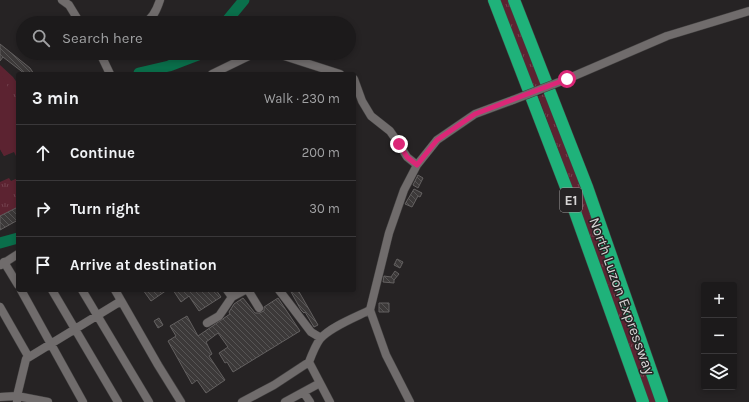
<!DOCTYPE html>
<meta charset="utf-8">
<style>
body{margin:0;font-family:Karla,sans-serif;background:#252324;color:#f1f3f6}
.controls{position:absolute;right:12px;bottom:12px;display:grid;overflow:hidden;border-radius:4px;box-shadow:0 2px 6px #0003}
.controls button{width:36px;height:36px;display:grid;place-items:center;padding:0;border:0;border-bottom:1px solid #3a383a;background:#1c1a1b;color:#f1f3f6;font:20px sans-serif}
.stop{position:absolute;width:12px;height:12px;margin:-9px;border:3px solid #db2777;border-radius:50%;background:#fff}
.stop.end{background:#db2777;border-color:#fff;box-shadow:0 1px 4px #0008}
.list{margin:0;padding:0;list-style:none}
h2{display:flex;justify-content:space-between;align-items:center;height:52px;margin:0;padding:0 16px;font-size:17px}
h2 small{font-size:13px;font-weight:400;color:#a0a1a3}
.list li{display:grid;grid-template-columns:26px 1fr auto;gap:12px;align-items:center;box-sizing:border-box;height:56px;padding:0 16px;border-top:1px solid #3a383a}
.list b{display:block;font-size:15px;white-space:nowrap}
.list em{font-size:13px;font-style:normal;color:#a0a1a3}
.icon{flex:none;width:22px;height:22px;fill:none;stroke:currentColor;stroke-width:2;stroke-linecap:round;stroke-linejoin:round}
.map{position:relative;flex:none;width:749px;height:402px;overflow:hidden}
.search{position:absolute;background:#1c1a1b;box-shadow:0 2px 6px #0003;left:16px;top:16px;width:340px;height:44px;display:flex;align-items:center;gap:10px;box-sizing:border-box;padding:0 14px;border-radius:22px;color:#a0a1a3;font-size:15px}
.panel{position:absolute;background:#1c1a1b;box-shadow:0 2px 6px #0003;left:16px;top:72px;width:340px;height:220px;border-radius:4px}
.map>svg:first-child{display:block}
</style>
<div class="map">
<svg width="749" height="402" viewBox="0 0 749 402">
<defs>
<pattern id="grass-tufts" width="24" height="20" patternUnits="userSpaceOnUse"><rect width="24" height="20" fill="#5c2331"/><path d="M3 7l-1-3M5 7V3M7 7l1-3M15 17l-1-3M17 17v-4M19 17l1-3" fill="none" stroke="#73424e"/></pattern>
<pattern id="building-back-hatch" width="6" height="6" patternUnits="userSpaceOnUse"><rect width="6" height="6" fill="#3c3939"/><path d="M-1 5l2 2M0 0l6 6M5-1l2 2" fill="none" stroke="#575555"/></pattern>
</defs>
<rect width="100%" height="100%" fill="#262324"/>
<path fill="url(#grass-tufts)" d="M498,0h11l34,84 -9,4z
M0,65l13,12 5,7v76l-4,-8 -10,4 -4,-7z
M547,93l44,120 66,189h-10l-64,-186 -45,-120z
M9,178l2,3 7,-3v29l-18,9v-34z"/>
<path fill="#5c2331" d="M0,72l18,34v43l-14,7 -4,-7z"/>
<g fill="none" stroke-linecap="round" stroke-linejoin="round">
<path stroke="#0a6f4b" stroke-width="11" d="M225,23l19,-23
M139,73l30,-7 34,-13
M0,243l18,-5"/>
</g>
<path fill="url(#building-back-hatch)" stroke="#636060" d="M0,44l30,24 4,6h-9l-22,-17 -3,4z
M418,175l5,3 -5,10 -5,-3z
M414,189l8,4 -2,4 -2,-1 -6,11 -7,-3z
M18,207v13l-18,10v-14z
M397,259l6,3 -3,6 -6,-3z
M395,271l4,3 -5,6v3l-11,-1 1,-6 7,1z
M143,290h24l-16,11z
M173,290h43l5,7 -22,14 -10,-15 -8,6z
M290,290h8l20,35 -4,2 -9,-15 -1,1 -3,-3z
M243,298l12,15h4l5,-2v-4l14,-9 22,33 -67,41 -6,-10 -2,1 -6,-10 9,-6 -10,-14 -12,9 6,12 -3,2 16,24 -19,13 -9,-13 -5,4 -24,-43 8,-5 -6,-10 17,-10 11,20 32,-22 -1,-2 5,-8z
M379,303h10v9h-10z
M159,318l4,7 -5,3 -4,-7z"/>
<g fill="none" stroke-linecap="round" stroke-linejoin="round">
<defs>
<path id="minor" d="M62,0l7,5 11,18
M144,23c9,-4 13,-14 16,-23
M100,53l10,21
M275,53l65,21
M212,74l43,-21
M354,79l8,22 9,15 19,15 9,13 8,13 10,8
M567,79l100,-43 82,-25
M4,262l14,23
M1,265l17,-11
M21,290l62,112
M52,290l66,112
M82,290l67,112
M115,290l43,75 23,37
M227,290l5,7
M248,290l11,18
M279,290l32,42 10,6
M0,307l28,49
M207,323l12,-7 13,-19 13,-7
M309,362l21,40
M304,393l6,9
M0,397l17,-1 31,6
M17,402v-6l9,-37 95,-58
M242,402l32,-17 35,-23c3,-8 6,-16 11,-23 10,-12 36,-22 50,-29
M285,402l35,-19
M410,402l-24,-47 -16,-45 19,-77 15,-43 13,-25 20,-25 38,-26 38,-14"/>
<path id="highway" d="M494,0l75,195 74,207
M514,0l73,187 75,215"/>
</defs>
<use href="#minor" stroke="#434141" stroke-width="9"/>
<use href="#highway" stroke="#434141" stroke-width="13"/>
<use href="#minor" stroke="#706c6c" stroke-width="8"/>
<use href="#highway" stroke="#1fb27a" stroke-width="12"/>
<defs>
<path id="minor-bridge" d="M513,100l54,-21"/>
</defs>
<use href="#minor-bridge" stroke="#434141" stroke-width="9" stroke-linecap="butt"/>
<use href="#minor-bridge" stroke="#706c6c" stroke-width="8"/>
</g>
<g fill="none" stroke-linecap="round" stroke-linejoin="round">
<path stroke="#db2777" stroke-width="5" d="M399,144l8,13 10,8 20,-25 38,-26 92,-35"/>
</g>
<g text-anchor="middle" stroke-width="3" stroke-linejoin="round" paint-order="stroke">
<rect fill="#262324" stroke="#a2a0a0" stroke-width="1" x="560" y="188" width="22" height="24" rx="3"/>
<g font-size="14" font-weight="bold" fill="#d7d5d5">
<text x="571" y="205">E1</text>
</g>
<g font-size="15" fill="#d7d5d5" stroke="#262324">
<text transform="translate(622 296) rotate(70)" y="5">North Luzon Expressway</text>
</g>
</g>
</svg>
<div class="controls">
<button>+</button>
<button>−</button>
<button><svg class="icon" aria-label="layers" viewBox="0 0 24 24"><path d="M12 4l9 5-9 5-9-5zM3 14l9 5 9-5"/></svg></button>
</div>
<div class="stop" style="left:567px;top:79px"></div>
<div class="stop end" style="left:399px;top:144px"></div>
<div class="search"><svg class="icon" aria-label="search" viewBox="0 0 24 24"><circle cx="10" cy="10" r="6"/><path d="M15 15l6 6"/></svg>Search here</div>
<section class="panel">
<h2>3 min<small>Walk · 230 m</small></h2>
<ul class="list">
<li><svg class="icon" aria-label="ahead" viewBox="0 0 24 24"><path d="M12 20V5M6 11l6-6 6 6"/></svg><div><b>Continue</b></div><em>200 m</em></li>
<li><svg class="icon" aria-label="right" viewBox="0 0 24 24"><path d="M7 20v-9h11M14 6l5 5-5 5"/></svg><div><b>Turn right</b></div><em>30 m</em></li>
<li><svg class="icon" aria-label="arrive" viewBox="0 0 24 24"><path d="M6 21V4h12l-3 4 3 4H6"/></svg><div><b>Arrive at destination</b></div></li>
</ul>
</section>
</div>
